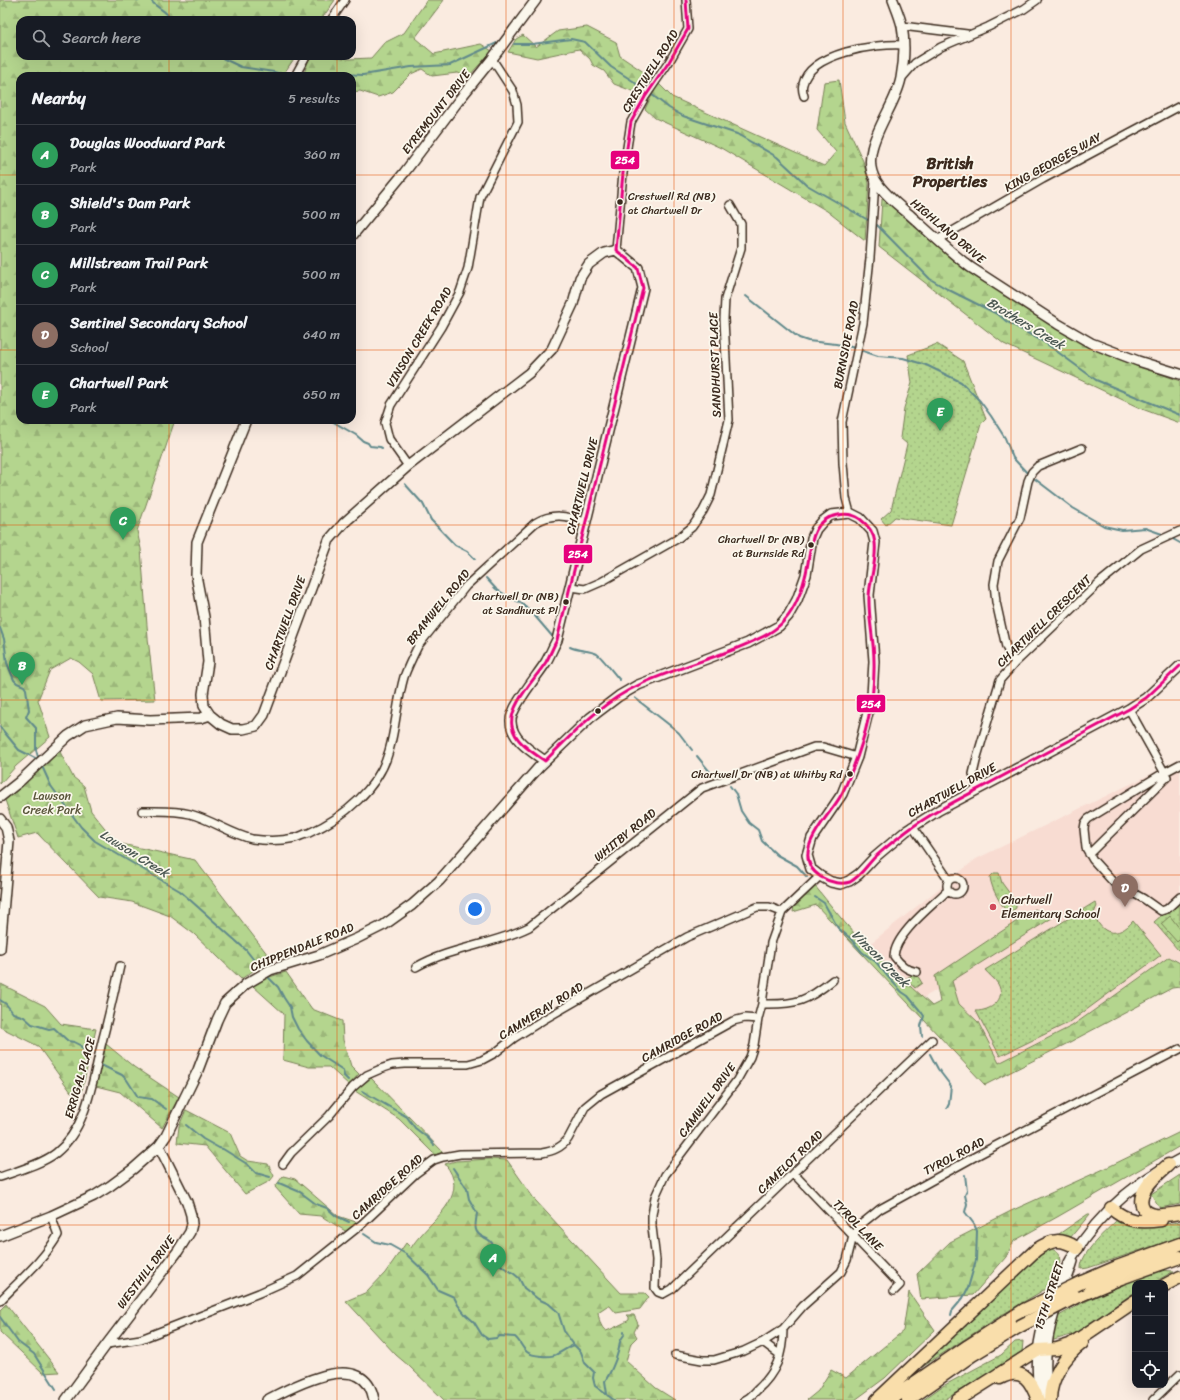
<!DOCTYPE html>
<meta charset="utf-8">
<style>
body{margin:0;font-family:Sriracha,sans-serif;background:#20242c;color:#f1f3f6}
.controls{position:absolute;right:12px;bottom:12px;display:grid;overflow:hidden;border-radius:8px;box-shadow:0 4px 16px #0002}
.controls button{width:36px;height:36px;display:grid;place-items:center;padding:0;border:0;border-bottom:1px solid #363941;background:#171b24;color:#f1f3f6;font:20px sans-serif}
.you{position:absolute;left:475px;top:909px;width:14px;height:14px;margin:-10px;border:3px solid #fff;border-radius:50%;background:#1a73e8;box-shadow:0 0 0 6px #1a73e833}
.badge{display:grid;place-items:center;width:26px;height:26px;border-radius:50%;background:#0b8043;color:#fff;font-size:13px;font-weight:700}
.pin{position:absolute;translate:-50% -33px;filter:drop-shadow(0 1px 2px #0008)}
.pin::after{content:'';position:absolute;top:21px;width:14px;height:12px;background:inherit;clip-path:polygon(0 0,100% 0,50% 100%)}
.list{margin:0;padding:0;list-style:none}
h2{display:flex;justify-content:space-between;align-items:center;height:52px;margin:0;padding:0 16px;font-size:17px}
h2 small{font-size:13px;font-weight:400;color:#9ea1a6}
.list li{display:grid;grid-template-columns:26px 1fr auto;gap:12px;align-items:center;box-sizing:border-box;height:60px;padding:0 16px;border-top:1px solid #363941}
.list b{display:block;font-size:15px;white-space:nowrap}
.list p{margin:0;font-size:13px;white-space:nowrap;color:#9ea1a6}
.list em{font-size:13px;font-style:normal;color:#9ea1a6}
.icon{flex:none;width:22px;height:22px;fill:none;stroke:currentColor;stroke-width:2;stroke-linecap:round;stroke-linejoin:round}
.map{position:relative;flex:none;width:1180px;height:1400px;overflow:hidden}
.search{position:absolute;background:#171b24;box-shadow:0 4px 16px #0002;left:16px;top:16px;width:340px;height:44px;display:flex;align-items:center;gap:10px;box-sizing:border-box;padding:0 14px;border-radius:12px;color:#9ea1a6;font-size:15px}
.panel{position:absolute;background:#171b24;box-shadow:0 4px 16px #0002;left:16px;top:72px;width:340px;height:352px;border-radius:12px}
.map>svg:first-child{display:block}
</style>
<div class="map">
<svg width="1180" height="1400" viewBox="0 0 1180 1400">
<defs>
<pattern id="grass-dots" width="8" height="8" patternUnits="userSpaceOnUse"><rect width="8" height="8" fill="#b4d58e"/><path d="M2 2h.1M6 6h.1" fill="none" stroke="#9cb77a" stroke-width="1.8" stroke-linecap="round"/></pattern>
<pattern id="forest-firs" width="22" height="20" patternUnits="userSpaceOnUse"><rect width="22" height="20" fill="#b4d58e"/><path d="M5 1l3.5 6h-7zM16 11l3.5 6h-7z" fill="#9cb77a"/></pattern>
</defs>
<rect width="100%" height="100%" fill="#faebe0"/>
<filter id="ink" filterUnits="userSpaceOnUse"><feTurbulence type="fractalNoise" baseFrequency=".025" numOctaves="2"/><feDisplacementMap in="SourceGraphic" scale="8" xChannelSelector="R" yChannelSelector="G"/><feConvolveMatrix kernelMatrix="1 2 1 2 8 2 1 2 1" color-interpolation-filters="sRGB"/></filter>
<g filter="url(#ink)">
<path fill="#f8dcd2" d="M1180,760v201l-11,-4 -97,69 -73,37 -21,-41 -19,-18 -7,-23 -34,20 -52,-54 110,-88z"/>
<path fill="url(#grass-dots)" stroke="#788056" d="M937,344l26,17 23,58 -5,5 -30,101 -56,-8 -9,8 -5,-6 10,-9 16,-66 -7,-6 4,-30 8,-25 -4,-28z
M994,873h5l3,10 14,19v6l-8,6c-8,-12 -16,-23 -18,-37z
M1180,899v49l-2,2 -24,-28z
M1095,902l2,4 -3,7c6,22 24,26 39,8l28,34 -91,67 -70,34 -24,-45c14,0 31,-11 22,-27 -3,-5 -9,-9 -13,-14z
M916,973l6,10 -7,5 -10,-9z
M1088,1214h2l-20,24 -3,-2h-11z
M1118,1219c10,12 46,5 62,3v15l-92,31 -7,1c-1,-16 26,-39 37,-50z
M1047,1249h5l7,4 1,9 -13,26 -47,28 -93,61 116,-111z
M1156,1270l18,1 -21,12h-18v9l-61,42 -20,6 -2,-1 5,-22 27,-15z
M1023,1341l-1,12 -78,47h-21l18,-13 60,-32 14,-13z"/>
<path fill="url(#forest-firs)" stroke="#788056" d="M0,0h335l-14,20h-301v36h276l-14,20h-262v344h155l-38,111 4,18 7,89 7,62 -54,1 -8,-27 -14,-12 -8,-4 -21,12 -12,30 12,37 -34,29 -16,18z
M427,0h17l-29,38 19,16 47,-10 11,7 -24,26 -11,-4 -25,3 -10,-7 -11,5 -18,18 -15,5 -18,-6 -8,1v-16h-49l7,-20h20l19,3 22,-1 13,-15 20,-10z
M587,27l29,15 4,14 31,21 -11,17 -26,-10 -10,-13 -11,-6 -3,-6 -11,-10 -42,9 -29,-6 8,-13 7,-4 13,12 22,-16z
M839,80l6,42 18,39 6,22 -4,58 -38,-30 -106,-63 -66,-30 -10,-9 13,-26 14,14 152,69 12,-14 -19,-22 7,-48z
M882,199l15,9 62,57 68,45 73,42 80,29v42l-38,-14 -138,-65 -125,-97z
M59,750l14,27 11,9 7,25 26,32 78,17 76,99 -30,20 -47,-45 -24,-18 -38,-14 -33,-5 -62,-64 -19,5 -13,-38z
M815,886c13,16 26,33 40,48 24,26 51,48 77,72l8,-4 -5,-26 100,-67 17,9 -100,63 7,23 19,18 21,41 73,-37 97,-69 11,6v24l-8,1 -104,55 -83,42 -169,-180 -23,7 1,-6z
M286,972l26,37 30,12 1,19 8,26 8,8 -10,11 -20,-18h-20l-26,-7 1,-46 -31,-28 13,-8z
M1,984l44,22 16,18 35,5 -14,61 -11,2 -33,-46 -38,-19z
M106,1044l28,23 45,30 -17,31 -42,-36 -24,-6z
M371,1078l72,74 -8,3 -36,-36 -44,-28z
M186,1110l44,23 10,23 8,5 20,3 6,12 -4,5 -25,13 -40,-48 -28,-3 2,-17z
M1180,1132v14l-121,70 -45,25 -8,16 -33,38 -52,4 -4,-25 33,-32 61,-31 95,-43z
M490,1159l17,1 28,40 86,93h24l4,4 -9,12 -24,4 -6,-7h-3l-9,6c1,6 2,15 8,19 4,-1 20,-9 23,-11v-3l-2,-2h7l4,9 -4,8 3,5 -6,6 -5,18 30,27 19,12h-231l-35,-34 -13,-11 -50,-54 21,-9 18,-19 21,-30 5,5c3,-5 6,-9 10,-13 18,-21 48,-42 24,-71l11,-3z
M1180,1175v29l-20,4 -9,-14z
M283,1176l12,3 43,37 21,7 -12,9 -26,-16 -22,-2 -24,-27z
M909,1292l26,38 -50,48 -30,22h-48l11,-9 13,-21 15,8 57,-47z
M6,1304l53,68 -16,1 -43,-41v-22z"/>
<path fill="#b4d58e" stroke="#788056" d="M1170,916l10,13v10l-3,3 -16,-18z"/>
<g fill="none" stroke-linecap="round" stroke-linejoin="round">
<path stroke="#60898b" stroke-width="2" d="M137,0h4
M151,0c5,9 15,9 20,20
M514,44h18l39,-5 14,3 26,25 22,14 10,9
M218,56l23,11 33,5 14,4 6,-1
M298,75l22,-2 43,2 48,-8 39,-2 47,-22
M651,94l18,14 14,8 54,18 40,23 30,28 61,35
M877,225l53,54 17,10 52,26 7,6 38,21 52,38 84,35
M746,296l53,42 9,3 28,3 20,4
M863,351l15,5 25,2 23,7 35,17 19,19 11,15 14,22 8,20 16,17
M330,420l26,15 7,6 5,2 2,3 10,1 2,1
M1035,479l38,29 31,18 18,4 23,-2 17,6
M405,484l18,20 8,16 24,25 12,6 8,8
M1171,538l9,5
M486,578l10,11 16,10 8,3 14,13 18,21
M0,628l4,11 3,24 7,17 3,3 7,3 2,3 3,21 -3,7 10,11v22l3,10
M570,647c8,4 19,3 27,7 5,3 18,21 23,26
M635,698l37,29 7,6 13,17
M0,727l19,23 20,10
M697,756l13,16
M41,764l10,22 30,41 14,14 85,50 66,59 11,14
M730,786l6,8 5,17 8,12 9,7 4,11 15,14 20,11 10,11
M815,897l9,6 14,25 12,10 12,14 14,10 13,16 13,14 6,4 14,17 2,3 -3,10 1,10
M269,978l9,9 6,11 6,9 2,10 6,12 9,12 13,14 23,15 1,6 4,4
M0,1000l6,4 7,9 11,4 8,7 17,5 5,-1 14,13 6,1 6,3 5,8 4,3
M930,1054l8,15 13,17 -2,18 -2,4
M101,1065l21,10 5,5 11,17 14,2 14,10
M362,1091l45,26 8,11 13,10 6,7
M186,1125l17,14 16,9 4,1 24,15 9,9 14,4
M453,1168l14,21 2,10 8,14c-1,10 -5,19 6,24 4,2 7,3 9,6l5,17 6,7 10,6 6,5 5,10 14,11 11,5 9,8 6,19 10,14 7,7 4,11 9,9 -1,6 2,8 19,14
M279,1183l21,9 16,12 11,4 9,8 13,6
M364,1234l12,8 14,3 16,9 22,21 10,15 16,7 4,8 7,9 9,8 8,13 6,4 8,-1 4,-2 15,1c5,4 7,11 12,15 5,4 24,6 30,2 7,-3 9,-6 17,-9
M951,1315l1,-4 11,-13 5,-10 8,-28 1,-29 -3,-7 -9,-12 2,-8 -2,-9 2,-4 -2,-16
M0,1317l18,25 16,12 22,35
M624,1333v-1
M607,1394l-2,-13c5,-7 11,-21 13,-29 3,-9 -1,-8 6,-17"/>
<defs>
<path id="street" d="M331,20l14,-20
M902,26l65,8
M295,76l11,-20
M901,79l14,-16 26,-16 47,-20 36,-18 13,-9
M804,96c-1,-3 -2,-9 -1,-12 7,-31 74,-41 100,-39
M937,240l106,-61 137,-73
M616,250l7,-77 8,-51 14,-25 24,-35 19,-33 -2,-29
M408,466l-19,-27 -4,-16 6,-18 50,-78 19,-35 8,-24 12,-71 38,-75 -1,-17 -4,-14 -21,-32
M850,513l-4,-15 -3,-35 -1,-41 21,-99 7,-65 5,-77
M571,587l14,2 16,-7 76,-43 15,-12 11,-16 8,-16 18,-75 -5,-101 1,-20 16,-51v-24l-11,-19
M1015,663l-9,-16 -10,-45 -2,-18 4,-23 22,-43 8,-37 4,-9 6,-6 44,-18
M1180,764l-15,8 -77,47 -3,4 -1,6 2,19 7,12 20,22 31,17 17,12 6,-2 13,-12
M980,788l-7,-14 4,-17 23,-77 15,-17 84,-80 42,-34 39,-18
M142,811c16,0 33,-1 48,3 22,6 41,20 62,25 14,2 29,2 43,-1 4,-1 9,-4 14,-5 34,-15 70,-45 80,-82 7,-24 8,-50 15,-74 4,-11 9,-21 14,-31l48,-60 69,-63c17,-10 31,-8 50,-1
M912,826l37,54
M1089,854l78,-77 -38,-68
M947 886a8 8 0 1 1 16 0a8 8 0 1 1-16 0Z
M782,912l-11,31 -7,46 -2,15 -4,15 -4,26 -4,12 -13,23 -72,95 -10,22 -3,18v12l4,33 -1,28 3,4 5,2 9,-5 260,-249
M782,912l38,-36
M416,967c35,-20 77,-22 113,-40l173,-139 112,-41h9l34,10
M917,972c-11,-2 -17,-8 -23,-16 1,-22 38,-50 53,-65
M762,1004c35,1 45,-3 71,-24
M283,1164l8,-11 38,-37 24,-29 14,-12 16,-7 9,-3 13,-1h63l14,-4 13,-7 19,-15 29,-18 144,-83 70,-30h12l13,5
M794,1174l106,111 -6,6
M0,1177c17,-6 42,-13 56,-24 31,-25 36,-70 45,-107 7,-27 13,-53 19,-80
M0,1301c20,-21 44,-41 58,-66l-7,-19
M763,1342l16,12
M107,1344l34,-5 118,-46 38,-17 65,-52 53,-50 19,-14 9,-3 17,-3 82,-1c11,-2 19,-5 26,-14l17,-32 16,-13 132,-73 12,-3 13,1
M675,1355l27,5h12l30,-9 19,-9 20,-13 20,-23 38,-34 6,-12 6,-24 6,-10 21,-17 96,-53 204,-107
M745,1400c5,-2 8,-6 12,-10 19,-17 26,-35 26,-61
M1153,1400l27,-26"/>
<path id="secondary" d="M893,0c3,8 7,17 9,26 3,16 2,36 -1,52 -5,31 -45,71 -25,103 8,13 22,24 34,34 20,18 39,36 60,52l88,57 33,19 47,18 42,13
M352,236l52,-63 55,-73 33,-41 44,-59
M246,420l-49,122 -1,33 8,42 4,45 -5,32 1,12 6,9 11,9 11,5h11l13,-3 8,-11 65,-175 15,-17 64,-57 121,-93 23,-24 21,-45 7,-26 9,-14 15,-11 12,-3 22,18 5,20 -86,352c-4,7 -7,15 -11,22 -8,13 -35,45 -35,58 -1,19 21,32 34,41
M0,797l19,-15 49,-46 17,-11 32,-7 33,2 51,-2 9,-3
M0,819l6,8 3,14 -9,108
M0,1236l51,-20 43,-20 16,-10 23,-17 26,-23 7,-10 32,-66 19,-50 8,-17 21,-19 24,-14 49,-15 37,-16 28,-14 28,-20 27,-24 100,-114 51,-49 29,-22 19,-11 110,-42 31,-17 9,-10 9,-16 9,-25 6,-37 4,-9 7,-8 8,-6 19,-2 10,5 12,13 3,11 -6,53 5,66 -2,35 -15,61 -15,37 -30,44 -5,17 4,14 9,7 11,6 10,2 8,-3 10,-7 15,-16 32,-27 33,-21 190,-101 17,-11 34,-32
M1048,1396c-5,-34 -2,-62 10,-94 5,-14 11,-27 15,-41
M1040,1397c-7,-38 0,-72 15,-107 26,-59 67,-102 125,-131
M66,1400l41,-56 71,-93 12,-19 2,-8 -1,-9 -4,-13 -28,-56
M267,1400c27,-14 98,-53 107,0"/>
<path id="highway" d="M1168,1165c-10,9 -35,29 -24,44 2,3 6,5 11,6 8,1 17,-1 25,-2
M1111,1208c16,14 29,15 50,12
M1082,1282l35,-15 63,-23
M1165,1285l15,-8
M1076,1297l45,-19 59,-21
M1000,1378c23,-12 31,3 38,22
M877,1400l159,-150c16,-11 25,-12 41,-2
M890,1400l78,-54 56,-36
M908,1400l64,-45 46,-28
M958,1400l79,-50 20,-1 13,-4 65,-44
M1050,1400c0,-22 15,-44 32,-57"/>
</defs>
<use href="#street" stroke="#3b2a1e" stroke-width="10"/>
<use href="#secondary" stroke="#3b2a1e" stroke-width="12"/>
<use href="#highway" stroke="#3b2a1e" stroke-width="15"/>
<use href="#street" stroke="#fbf7ec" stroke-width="7"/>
<use href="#secondary" stroke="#fbf7ec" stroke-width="9"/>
<use href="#highway" stroke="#f9deab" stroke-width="12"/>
<defs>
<path id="highway-bridge" d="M1024,1310l58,-28
M1018,1327l58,-30"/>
</defs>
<use href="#highway-bridge" stroke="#3b2a1e" stroke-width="15" stroke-linecap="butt"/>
<use href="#highway-bridge" stroke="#f9deab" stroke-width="12"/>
<defs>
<path id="bus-1" d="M686,0l2,29 -19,33 -24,35 -14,25 -8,51 -7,77 22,18 5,20 -86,352c-4,7 -7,15 -11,22 -10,16 -38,44 -34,64 3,16 20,26 33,35 29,-29 58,-60 96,-77 30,-14 63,-23 94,-35 16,-7 34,-13 46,-25 13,-12 20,-31 24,-47 7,-24 2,-57 33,-62 9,-2 15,-1 22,4 8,6 14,15 15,24 2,18 -5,36 -6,53 -1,22 5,43 5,65 1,38 -9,79 -24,114 -3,8 -6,15 -10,22 -12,21 -53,58 -19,80 8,5 20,8 29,5 10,-5 17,-17 25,-25 10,-9 21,-18 32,-26 28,-21 61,-36 92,-53 43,-23 87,-46 130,-69l17,-11 34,-32"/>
</defs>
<use href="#bus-1" stroke="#fbf7ec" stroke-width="6"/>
<use href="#bus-1" stroke="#e5007d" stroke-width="3"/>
</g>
</g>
<path fill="none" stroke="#e8590c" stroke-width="1" stroke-opacity="0.55" d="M169,0v20M337,0v20M506,0v1400M674,0v1400M843,0v1400M1011,0v1400M169,56v20M337,56v20M0,175h20M352,175h828M0,350h20M352,350h828M169,420v980M337,420v980M0,525h1180M0,700h1180M0,875h1180M0,1050h1180M0,1225h1180"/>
<g fill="#3b2a1e" stroke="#fbf7ec" stroke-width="1.5">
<circle cx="620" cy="202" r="3.5"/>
<circle cx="811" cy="545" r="3.5"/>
<circle cx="566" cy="602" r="3.5"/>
<circle cx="598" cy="711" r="3.5"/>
<circle cx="850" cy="774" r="3.5"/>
</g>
<circle fill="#d1495b" stroke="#fbf7ec" stroke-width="1.5" cx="993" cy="907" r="4"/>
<g text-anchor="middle" stroke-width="3.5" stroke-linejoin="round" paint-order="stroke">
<g font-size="11" fill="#3b2a1e" stroke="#fbf7ec" text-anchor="end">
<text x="628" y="200" text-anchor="start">Crestwell Rd (NB)<tspan x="628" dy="14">at Chartwell Dr</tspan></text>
<text x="804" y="543">Chartwell Dr (NB)<tspan x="804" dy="14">at Burnside Rd</tspan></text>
<text x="558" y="600">Chartwell Dr (NB)<tspan x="558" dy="14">at Sandhurst Pl</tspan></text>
<text x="842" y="778">Chartwell Dr (NB) at Whitby Rd</text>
</g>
<g font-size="12" fill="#3b2a1e" stroke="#fbf7ec">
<text transform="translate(650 71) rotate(-58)" y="4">CRESTWELL ROAD</text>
<text transform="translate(436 112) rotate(-52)" y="4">EYREMOUNT DRIVE</text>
<text transform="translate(1053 162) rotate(-29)" y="4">KING GEORGES WAY</text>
<text transform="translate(948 231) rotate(40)" y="4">HIGHLAND DRIVE</text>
<text transform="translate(419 337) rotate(-59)" y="4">VINSON CREEK ROAD</text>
<text transform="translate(846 345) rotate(-79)" y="4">BURNSIDE ROAD</text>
<text transform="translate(715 365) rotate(-92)" y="4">SANDHURST PLACE</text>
<text transform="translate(582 486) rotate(-76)" y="4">CHARTWELL DRIVE</text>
<text transform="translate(438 607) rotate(-51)" y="4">BRAMWELL ROAD</text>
<text transform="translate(1044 621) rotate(-44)" y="4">CHARTWELL CRESCENT</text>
<text transform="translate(285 623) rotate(-70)" y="4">CHARTWELL DRIVE</text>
<text transform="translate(952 790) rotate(-29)" y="4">CHARTWELL DRIVE</text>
<text transform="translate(625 835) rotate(-39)" y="4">WHITBY ROAD</text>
<text transform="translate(302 947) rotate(-22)" y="4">CHIPPENDALE ROAD</text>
<text transform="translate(541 1011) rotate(-32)" y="4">CAMMERAY ROAD</text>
<text transform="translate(682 1037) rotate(-29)" y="4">CAMRIDGE ROAD</text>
<text transform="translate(80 1078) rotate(-74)" y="4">ERRIGAL PLACE</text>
<text transform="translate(707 1100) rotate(-54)" y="4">CAMWELL DRIVE</text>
<text transform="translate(954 1156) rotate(-28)" y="4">TYROL ROAD</text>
<text transform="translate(790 1162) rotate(-44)" y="4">CAMELOT ROAD</text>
<text transform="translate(387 1187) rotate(-42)" y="4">CAMRIDGE ROAD</text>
<text transform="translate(858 1225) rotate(46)" y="4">TYROL LANE</text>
<text transform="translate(146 1272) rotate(-53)" y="4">WESTHILL DRIVE</text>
<text transform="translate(1049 1296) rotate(-72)" y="4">15TH STREET</text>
</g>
<g font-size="12" fill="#59553a" stroke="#fbf7ec">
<text x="52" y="800">Lawson<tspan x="52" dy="14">Creek Park</tspan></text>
</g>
<g font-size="12" fill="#3b2a1e" stroke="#fbf7ec" text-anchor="start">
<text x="1001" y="904">Chartwell<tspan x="1001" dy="14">Elementary School</tspan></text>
</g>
<g font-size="13" font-style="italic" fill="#4d5954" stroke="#fbf7ec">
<text transform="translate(1026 323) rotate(31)" y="5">Brothers Creek</text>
<text transform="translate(135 853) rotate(32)" y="5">Lawson Creek</text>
<text transform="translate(881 958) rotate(45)" y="5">Vinson Creek</text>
</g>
<g font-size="16" font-weight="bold" fill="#3b2a1e" stroke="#fbf7ec">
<text x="950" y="169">British<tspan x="950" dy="18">Properties</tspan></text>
</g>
</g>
<g stroke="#fbf7ec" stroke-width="1.5">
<rect x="610" y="150" width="30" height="20" rx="4" fill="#e5007d"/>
<rect x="563" y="544" width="30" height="20" rx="4" fill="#e5007d"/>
<rect x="856" y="694" width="30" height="19" rx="4" fill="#e5007d"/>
</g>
<g font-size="11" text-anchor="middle" font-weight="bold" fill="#fff">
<text x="625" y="164">254</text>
<text x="578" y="558">254</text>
<text x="871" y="708">254</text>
</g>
</svg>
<div class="controls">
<button>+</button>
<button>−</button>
<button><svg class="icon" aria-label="locate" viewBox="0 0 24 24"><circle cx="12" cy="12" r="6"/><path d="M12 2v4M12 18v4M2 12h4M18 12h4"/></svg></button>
</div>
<div class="you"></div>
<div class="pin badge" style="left:493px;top:1277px;background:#2e9e5b">A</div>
<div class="pin badge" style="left:22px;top:685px;background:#2e9e5b">B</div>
<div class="pin badge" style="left:123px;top:540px;background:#2e9e5b">C</div>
<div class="pin badge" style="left:1125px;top:907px;background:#8d6e63">D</div>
<div class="pin badge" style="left:940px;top:431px;background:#2e9e5b">E</div>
<div class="search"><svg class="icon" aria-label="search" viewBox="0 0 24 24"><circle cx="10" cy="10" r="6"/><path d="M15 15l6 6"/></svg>Search here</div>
<section class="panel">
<h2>Nearby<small>5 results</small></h2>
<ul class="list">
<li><span class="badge" style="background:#2e9e5b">A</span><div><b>Douglas Woodward Park</b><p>Park</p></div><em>360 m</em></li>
<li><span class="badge" style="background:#2e9e5b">B</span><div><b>Shield's Dam Park</b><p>Park</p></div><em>500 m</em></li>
<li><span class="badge" style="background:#2e9e5b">C</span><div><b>Millstream Trail Park</b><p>Park</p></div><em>500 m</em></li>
<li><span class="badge" style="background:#8d6e63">D</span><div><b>Sentinel Secondary School</b><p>School</p></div><em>640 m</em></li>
<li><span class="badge" style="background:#2e9e5b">E</span><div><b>Chartwell Park</b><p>Park</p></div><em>650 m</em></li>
</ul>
</section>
</div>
